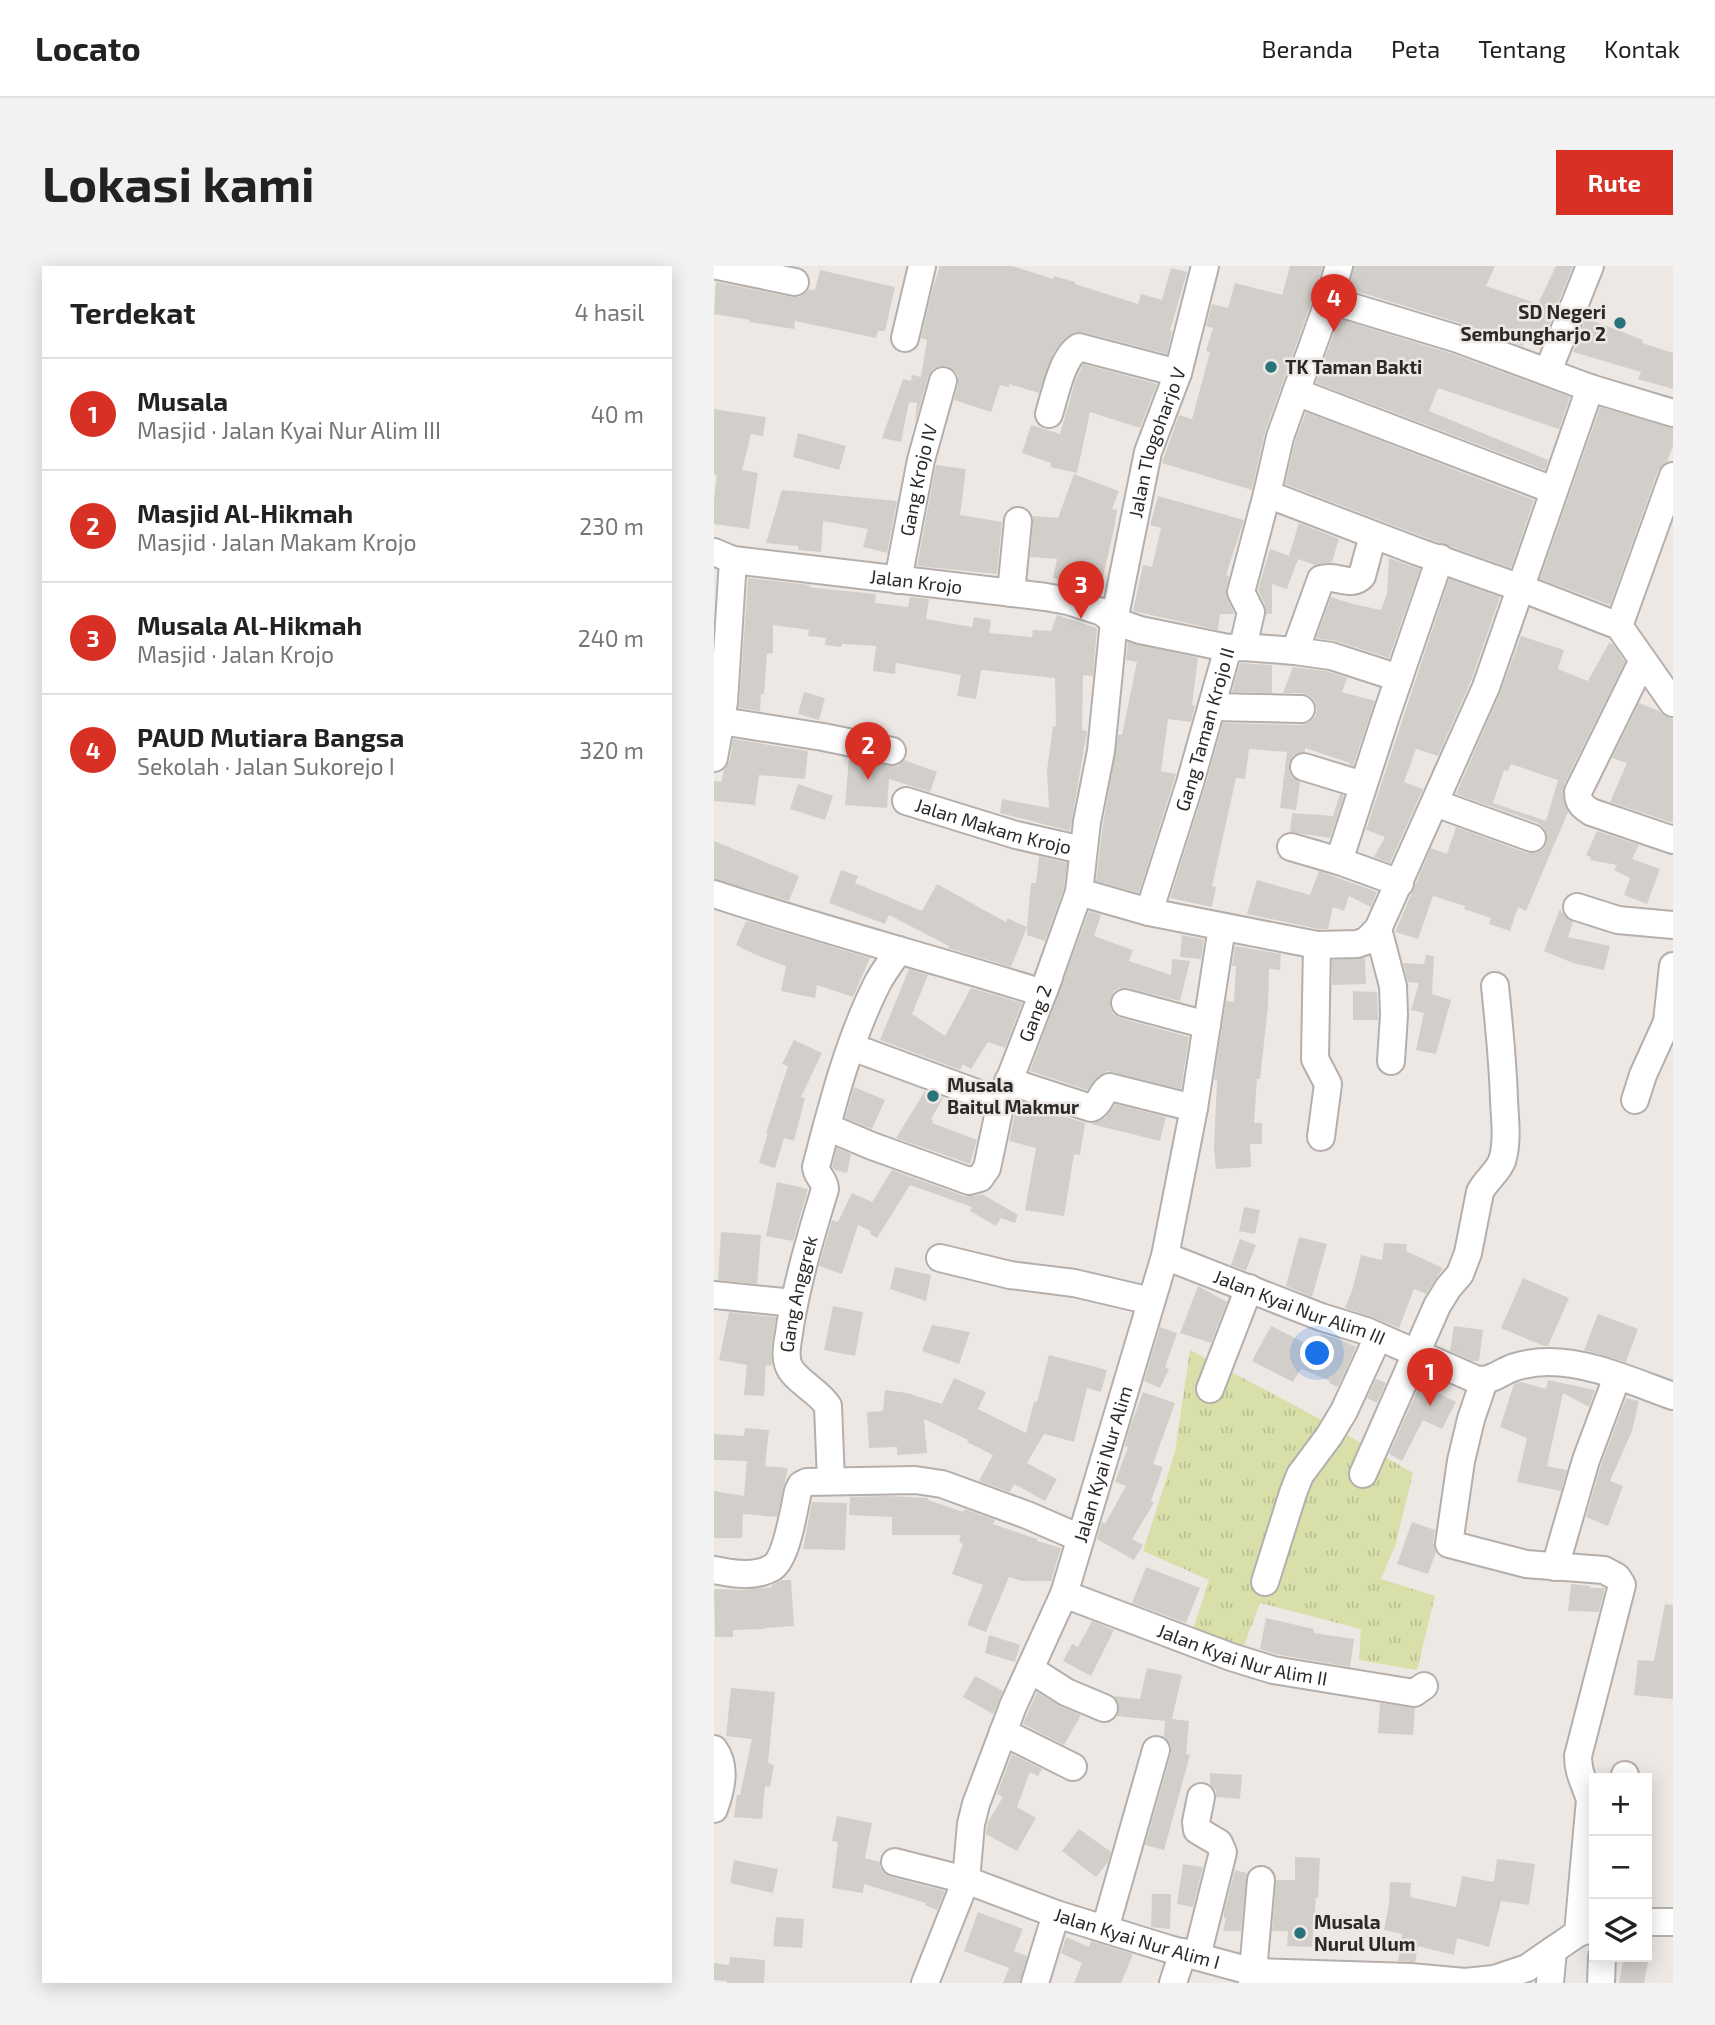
<!DOCTYPE html>
<html lang="id">
<meta charset="utf-8">
<style>
body{margin:0;font-family:"Exo 2",sans-serif;background:#f2f2f2;color:#222}
.controls{position:absolute;right:21px;bottom:21px;display:grid;overflow:hidden;border-radius:0px;box-shadow:0 4px 18px #0003}
.controls button{width:63px;height:63px;display:grid;place-items:center;padding:0;border:0;border-bottom:2px solid #e0e0e0;background:#fff;color:#222;font:35px sans-serif}
.you{position:absolute;left:604px;top:1088px;width:24px;height:24px;margin:-18px;border:5px solid #fff;border-radius:50%;background:#1a73e8;box-shadow:0 0 0 10px #1a73e833}
.badge{display:grid;place-items:center;width:46px;height:46px;border-radius:50%;background:#d93025;color:#fff;font-size:23px;font-weight:700}
.pin{position:absolute;translate:-50% -58px;filter:drop-shadow(0 2px 4px #0008)}
.pin::after{content:'';position:absolute;top:37px;width:24px;height:21px;background:inherit;clip-path:polygon(0 0,100% 0,50% 100%)}
.list{margin:0;padding:0;list-style:none}
h2{display:flex;justify-content:space-between;align-items:center;height:91px;margin:0;padding:0 28px;font-size:30px}
h2 small{font-size:23px;font-weight:400;color:#767676}
.list li{display:grid;grid-template-columns:46px 1fr auto;gap:21px;align-items:center;box-sizing:border-box;height:112px;padding:0 28px;border-top:2px solid #e0e0e0}
.list b{display:block;font-size:26px;white-space:nowrap}
.list p{margin:0;font-size:23px;white-space:nowrap;color:#767676}
.list em{font-size:23px;font-style:normal;color:#767676}
.icon{flex:none;width:38px;height:38px;fill:none;stroke:currentColor;stroke-width:2;stroke-linecap:round;stroke-linejoin:round}
.map{position:relative;flex:none;width:959px;height:1717px;overflow:hidden;border-radius:0px}
header{display:flex;align-items:center;gap:42px;box-sizing:border-box;height:98px;padding:0 35px;background:#fff;border-bottom:2px solid #e0e0e0}
header strong{font-size:33px}
nav{display:flex;gap:38px;margin-inline-start:auto;font-size:24px}
.intro{display:flex;align-items:center;justify-content:space-between;box-sizing:border-box;height:168px;padding:0 42px}
h1{margin:0;font-size:49px}
.button{padding:18px 32px;border-radius:0px;background:#d93025;color:#fff;font-size:24px;font-weight:700}
main{display:flex;gap:42px;padding:0 42px}
aside{flex:1;background:#fff;border-radius:0px;box-shadow:0 4px 18px #0003}
.map>svg:first-child{display:block}
</style>
<header>
<strong>Locato</strong>
<nav><a>Beranda</a><a>Peta</a><a>Tentang</a><a>Kontak</a></nav>
</header>
<div class="intro"><h1>Lokasi kami</h1><a class="button">Rute</a></div>
<main>
<aside>
<h2>Terdekat<small>4 hasil</small></h2>
<ul class="list">
<li><span class="badge">1</span><div><b>Musala</b><p>Masjid · Jalan Kyai Nur Alim III</p></div><em>40 m</em></li>
<li><span class="badge">2</span><div><b>Masjid Al-Hikmah</b><p>Masjid · Jalan Makam Krojo</p></div><em>230 m</em></li>
<li><span class="badge">3</span><div><b>Musala Al-Hikmah</b><p>Masjid · Jalan Krojo</p></div><em>240 m</em></li>
<li><span class="badge">4</span><div><b>PAUD Mutiara Bangsa</b><p>Sekolah · Jalan Sukorejo I</p></div><em>320 m</em></li>
</ul>
</aside>
<div class="map">
<svg width="959" height="1717" viewBox="0 0 959 1717">
<defs>
<pattern id="grass-tufts" width="24" height="20" patternUnits="userSpaceOnUse" patternTransform="scale(1.75)"><rect width="24" height="20" fill="#d9dfa9"/><path d="M3 7l-1-3M5 7V3M7 7l1-3M15 17l-1-3M17 17v-4M19 17l1-3" fill="none" stroke="#bac091"/></pattern>
</defs>
<rect width="100%" height="100%" fill="#eee8e5"/>
<path fill="url(#grass-tufts)" d="M476,1084l119,63 104,60 -17,70 -15,36 54,17 -18,74 -58,-10 2,-31 -101,-26 -17,45 -51,-16 17,-52 -66,-29 32,-99z"/>
<path fill="#d2cfca" fill-rule="evenodd" d="M226,0h72l41,13 1,-3 21,6v2l63,20 3,-10 21,6 9,-32 16,4 -17,59h2l-5,23 -84,-22h-8l-12,8 -9,12 -15,41 -30,-9v3l-9,-2 -9,27 -37,-12 4,-15v-9l-3,-5 -7,-5h-10l-6,4 -4,7 -13,46 2,-20 -8,-1 -8,40 -19,-4 21,-59 8,2 1,-6 9,2 6,-37 -6,-2 11,-47z
M576,0h33l-9,29 -49,137 -13,58 -90,-27 17,-48 13,4 18,-67 -4,-1 7,-23 -7,-2 6,-22 16,4 7,-25 47,12z
M640,0h141l-9,20 52,18 18,-38h17l-28,69 -16,-4 -6,15 -60,-22 -114,-35z
M106,4l75,17 -10,44h-7l-2,7 -81,-17 -1,8 -45,-7 1,-2 -36,-6 2,-32 76,15h7l7,-4 3,-4 6,1z
M872,52l57,22 -1,3 31,10v36l-35,-10 3,-7 -68,-20z
M625,53l114,35 117,43 -11,32 -121,-41 -9,23 119,49 -3,10 -229,-87z
M369,98l74,20 -17,44 -50,-16 -13,61 -27,-6 1,-4 -29,-10 9,-28 29,9 15,-52z
M886,141l73,21v18l-6,16 -9,9 -48,134 -70,-26z
M0,143l52,8 -3,19 -12,-2 -9,36 16,3 -9,56 -35,-5v-25l3,-24 -3,-1z
M592,146l228,88 -23,68 -90,-32 -136,-52 10,-43z
M84,167l48,13 -7,24 -46,-13z
M222,199l30,4 -6,46 42,7 -5,52 -80,-8z
M360,208l45,17 -7,18 5,1 -3,19 -15,65 -32,-9 1,-4 -15,-3 4,-19 -27,-2 3,-41 25,2z
M68,224l115,11 -10,52 -24,-6 5,-18 -45,-8 -2,31 -23,-2v-4l-32,-3z
M444,230l86,24 -18,55 3,1 -3,12 1,10 7,16h-14l-2,16 -85,-19 10,-46 9,2 9,-39 -11,-3z
M585,257l40,16 -7,23 -17,3 -26,-9z
M556,283l28,10 -11,30 -15,-5v30h-6l-1,-9 -7,-15z
M675,292l31,11 -31,89 -53,-17 -20,-3 15,-41 22,7 28,6 6,-16z
M34,312l62,7v2l16,2 50,5 -1,9 33,4 2,-10 19,2 -3,20 46,8 2,-10 17,3 -2,13 43,4 1,-7 18,1 6,-16 40,13 -4,48 -10,-1 -1,55 5,1 -17,100 -70,-18 2,-14 47,9 -2,-37 6,-45 3,1 -1,-49 -74,-8 -5,29 -19,-3 4,-21 -65,-12 -1,11 -22,-3 3,-25 -34,-2 -1,3 -16,-2 1,-7 -18,-2 1,-6 -36,-5v28l-6,1 -3,40h-3l-1,17 -21,-3z
M735,313l51,18 -29,84 -33,75 -22,-7 -12,33 19,7 -33,74 -16,-6 11,-20 -19,-7z
M807,370l43,14 -6,19 30,12 21,-38 4,1 12,18 -61,123 -1,13 5,14 -42,99 -8,-4 -8,24 -21,-7 2,-6 -27,-9 1,-3 -32,-10 -15,43 -23,-7 36,-84 16,6 9,-27 71,26h8l7,-3 4,-6 1,-9 -3,-7 -6,-5 -82,-29 44,-101zM797,498l47,16 -12,41 -53,-18 11,-33 4,1z
M414,376l70,16 -6,47 3,1 -4,16 -23,-3 -7,52 15,3 -37,119 -43,-12 7,-57 15,-89h4l15,-73 -11,-2z
M526,397l32,2v28l-40,-1z
M579,401l34,4 20,7 -5,14 33,9 -22,65 -4,-2 1,-1 -45,-15v4l-11,3 -5,8v8l3,6 8,5 -4,28 -16,-2 7,-56 -38,-3 -4,30 -9,-1 -24,108 4,1 -4,20 -42,-9 35,-111 18,-64 78,2 8,-3 6,-5 2,-7 -2,-8 -5,-6 -9,-3h-18z
M90,426l21,6 -6,22 -21,-6z
M925,437l20,8 8,6 6,2v104l-63,-21 17,-39 -15,-5z
M19,473l75,12 -3,28 -46,-4 -4,30 -41,-4v-20l7,1 3,-12 6,-9z
M135,492l41,8h8l6,-6 33,12 -7,20 -41,-13 -2,29 -42,-3z
M84,518l35,12 -8,24 -35,-11z
M626,528l4,2 -14,42 -40,-6 2,-19 41,3z
M883,565l42,14 -7,14 28,10 -13,35 -23,-9 6,-17 -16,-8 3,-5 -27,-5 1,-3 -5,-2z
M0,575l85,35 -10,25 -75,-22z
M325,590l28,7 -3,25 -19,53 -18,-6v-8l-16,40 -63,-19 1,-2 -60,-31 -4,9 -56,-21 12,-33 17,6 -3,7 67,28 15,-27 69,38 1,-4 20,9 4,-44h5z
M605,605l58,21 -6,15 -22,-11 -5,15 -11,-4 -5,22h-10l-71,-15 10,-34 53,15z
M846,643l6,9 7,4 -5,15 42,9 -6,24 -31,-7 -29,-12z
M375,645l12,4 -7,21 39,14 -4,11 42,14 1,-16 18,2 -10,40 -52,-13h-8l-6,3 -4,9v8l3,6 7,4 69,19 -8,52 -73,-18 -12,7 -9,12 -57,-19z
M32,655l124,37 -17,39 -36,-12 -2,13 -34,-7 5,-25 -30,-11 -20,-10z
M468,669l22,4 -3,20 -21,-2z
M521,680l46,8 -1,16 -11,-1 -1,37 -8,73h-3l-3,44h8v21h-12l1,23 -35,2 -2,-21 3,-68h-3l12,-79 8,1 2,-36h-4z
M712,689l8,1 -2,38 19,6 -15,54 -20,-4 8,-37 -13,-3 8,-27 -11,-1 -5,-19 21,1z
M651,692l1,26 -34,1v-25z
M195,703l19,6 -16,39 33,22 26,-48 51,15 -17,45 -17,-6 -17,27 -8,-5 -3,6 -80,-30z
M639,725l24,1 1,28h-25z
M80,774l28,13 -21,44 4,1 -11,43 -10,-3 -9,30 -16,-5 9,-30h-2l22,-67 -6,-2z
M140,821l31,13 -13,29 -27,-11z
M211,825l18,7 -12,21 2,1 -1,3 45,17 -7,24 -74,-26z
M304,835l67,22 -5,32 -6,-1 -10,62 -39,-6 11,-62 -27,-7z
M401,838l51,13 -6,24 -69,-17 14,-6z
M123,882l14,6 -4,19 -12,-3 -3,-3z
M178,904l72,26h9l9,-2 36,21 -3,8 -14,-5 -5,8 -26,-15 2,-4 -62,-22 -33,53 -7,-4 1,-3 -13,-6 -16,49 -23,-8 13,-46 6,2 14,-29 20,9z
M63,916l31,7 -15,52 -27,-5z
M530,941l16,3 -5,24 -16,-3z
M7,966l40,3 -4,49 -39,-4z
M585,971l28,7 -15,53 -26,-11z
M526,973l16,6 -10,26 -15,-6z
M670,977l23,1 -1,7 37,17 -17,26 -12,-5 -15,39 -27,-11 -27,-9 7,-17 9,-36 21,5z
M181,1001l36,8 -5,26 -36,-12z
M809,1012l46,20 -21,48h-4l-43,-18z
M484,1020l29,16 -16,41 -31,-10z
M119,1040l30,6 -8,44 -31,-6z
M15,1046l47,5 -5,31 1,18 -6,-1 -2,31 -20,-1 3,-30 -28,-5z
M884,1048l40,15 -12,33 -42,-12z
M218,1059l38,7 -11,32 -37,-13z
M557,1060l44,22 6,-14 20,6 15,7 -18,40 -9,-4 1,-2 -29,-12 -8,13 -41,-21z
M740,1060l29,4 -4,31h-7l-22,-10z
M446,1061l17,6 -12,34 4,2 -9,19 -16,-7z
M335,1089l58,15 -6,22 -14,-4 -13,54 -30,-8 -17,29 30,16 -12,22 -31,-17 -4,8 -31,-11 14,-26 -26,-13 1,-2 -44,-21 3,34 -30,2v-8l-28,1 -2,-36 16,-1 2,-21 22,3 35,11 12,-26 32,14 -8,17 48,24 8,-31h3z
M662,1113l10,4 -9,20 -10,-5z
M834,1114l47,10 -6,17 -26,-14 -16,73 20,4 -6,21 -44,-9 10,-44 -27,-11 14,-43 7,-2 25,7z
M706,1118l36,18 -14,27 -19,-9 -21,41 -13,-7z
M429,1126l32,11 -22,61 10,3 -12,34 3,2 -22,36 11,6 -9,15 -37,-21 5,-17 3,2 21,-38 -11,-4 13,-35 -3,-1 5,-19z
M912,1132l13,3 -7,30 -22,50 13,5 -15,40 -22,-9 15,-52z
M31,1162l24,2 -4,36 23,2 -11,49 -34,-3 -1,24h-28v-47l30,5 3,-35 -33,-1v-26l30,2z
M174,1230l40,2v2l35,12 2,-3 30,11 -2,4 44,15v2l24,7 -10,33h-29l-13,-4 -23,55 -19,-7 16,-40 -31,-11 11,-30 -4,-2 2,-7h-69v-18l-43,-2 1,-18z
M98,1236l35,1 -2,47 -42,-1z
M698,1256l23,8 -2,12 3,10 -8,22 -31,-10z
M432,1301l54,21 -14,35 -54,-20z
M67,1314h10l3,46 -29,2v1l-32,1v7h-18l-1,-48 30,1 28,-3v-2z
M857,1318l19,2v2h15l-6,24 -31,-1z
M951,1338l8,1v94l-39,-4 4,-35 16,1z
M552,1352l48,11v4l40,6 -4,28 -75,-13 -15,-5z
M378,1355l22,9 -23,46 -28,-15 9,-17 6,3z
M275,1369l31,10 -5,17 -30,-9z
M433,1402l35,7 -10,44 17,2 -3,33 4,1 -26,95 -19,-5 26,-91v-8l-7,-9 1,-16 -48,-5 2,-11 -5,-9 26,3z
M261,1410l28,15 -10,23 -30,-17z
M17,1422l44,4 -7,71 6,2 -4,22 -5,-1 -3,33 -28,-2 3,-22h3l12,-56 -26,-3z
M323,1426l21,13 23,10 -17,30 -41,-21z
M666,1437l35,5 -2,27 -35,-2z
M298,1488l30,15 -4,7 -8,-4 -13,35 19,11 -19,33 -31,-17 2,-12 15,-25 -6,-3z
M496,1507l32,2 -2,24 -24,-2v-6l-6,-7z
M123,1550l35,7 -7,35 15,4v5l5,7 6,3 54,14 -8,19 -12,-5 1,-2 -62,-19 -1,9 -31,-5 6,-46 -6,-1z
M365,1563l32,23 -3,10 -12,15 -34,-26z
M581,1591l25,1 -2,40 -2,-1 -4,50 -25,-1 1,-15h-16l4,-51h19z
M783,1593l38,5 -6,41 -28,-4 -12,46 -32,-9 -3,17 -36,-9 -3,16 -17,-1 4,-27 -18,-4 5,-26 1,-22 21,1 -1,14 46,10 6,-31 32,6z
M20,1594l44,9 -5,24 -43,-10z
M469,1598l20,3 -10,40 -16,-3z
M521,1604l12,3 -6,58h-18l3,-13h-2v-7z
M438,1628h19l-1,35 -19,-2z
M264,1646l45,17 -9,22 13,5 -7,27h-17l6,-15 -45,-17z
M62,1651l28,2 -2,29 -29,-2z
M352,1671l23,10 2,-6 42,13 -12,29h-47l8,-20 -21,-10z
M16,1691l35,3 -1,23h-37v-2l-13,-1v-17l15,2z
M910,1691h25l-5,26h-25z"/>
<g fill="none" stroke-linecap="round" stroke-linejoin="round">
<defs>
<g id="minor">
<path d="M4,0l77,16"/>
<path d="M625,0l-10,34 -49,137 -13,57 149,57 105,37 98,38 54,77"/>
<path d="M615,34l129,39 132,49 83,25"/>
<path d="M191,72l17,-72"/>
<path d="M834,105l42,-105"/>
<path d="M582,126l257,98"/>
<path d="M335,148c6,-19 13,-57 30,-67l99,26"/>
<path id="s1" d="M0,286l19,8 313,37 22,4 34,11 12,9 26,9 88,18"/>
<path id="s2" d="M184,314l23,-120 22,-79"/>
<path d="M297,327l7,-72"/>
<path d="M905,360l54,-150"/>
<path d="M529,381l8,-35 -10,-20 26,-98"/>
<path d="M581,385l36,5 68,22"/>
<path d="M928,396l-64,130c0,11 4,14 13,20l82,28"/>
<path d="M498,441l89,2"/>
<path d="M7,455l102,16 69,14"/>
<path d="M0,492l10,-56 9,-142"/>
<path d="M590,501l59,18"/>
<path id="s3" d="M192,535l110,34 66,15"/>
<path d="M721,537l97,35"/>
<path d="M577,581l48,14"/>
<path d="M686,617l-61,-22 45,-139 56,-164"/>
<path d="M365,626l70,20 168,33 40,-1 9,-3 12,-12 108,-242 104,-299"/>
<path id="s4" d="M0,628c109,36 220,65 329,99l36,-101 8,-70 14,-71 13,-130 34,-169 30,-79 27,-107"/>
<path d="M863,641l41,13 55,5"/>
<path id="s5" d="M435,646l41,-129 38,-135 15,-1 52,4 26,-72c15,-5 30,9 41,-3l11,-41"/>
<path d="M664,663l15,57 1,29 -3,46"/>
<path d="M603,679l-2,114 13,25 -7,53"/>
<path d="M411,737l82,22"/>
<path d="M138,781l149,55"/>
<path d="M294,815l83,27c10,-4 10,-17 19,-21l84,21"/>
<path d="M921,834l8,-25 24,-53 6,-56"/>
<path id="s6" d="M113,861l45,19 97,35 11,-3 7,-10 14,-66 48,-125"/>
<path id="s7" d="M451,990l156,61 45,14 109,48c16,4 26,-8 40,-12 10,-3 23,-5 33,-5 43,0 85,20 125,34"/>
<path d="M226,992l70,17 64,8 77,18"/>
<path d="M0,1029l80,8"/>
<path d="M770,1115l-13,38 -10,42 -12,83 77,20 78,6 13,7 5,8 -44,171c0,18 7,27 12,44l-12,133"/>
<path d="M496,1123l39,-101"/>
<path d="M649,1208l74,-168 11,-18 12,-14 8,-21 12,-61c6,-12 17,-19 22,-31 6,-19 3,-41 2,-60 -1,-39 -5,-77 -9,-115"/>
<path id="s8" d="M117,1215l-3,-75c-10,-16 -35,-26 -40,-42 -4,-12 1,-26 2,-38 8,-47 21,-91 35,-137 0,-9 -9,-14 -9,-22 16,-62 33,-128 62,-185 6,-11 14,-21 21,-32"/>
<path d="M841,1301l31,-107 31,-83"/>
<path d="M0,1304c18,4 42,8 59,-3 14,-10 21,-58 25,-76l3,-6 6,-3 108,-2 27,4 85,31 53,23"/>
<path d="M551,1316l28,-89 7,-18 29,-39 15,-25 34,-74"/>
<path id="s9" d="M350,1328l167,63 42,13 141,23 10,-7"/>
<path d="M316,1403l36,23 38,16"/>
<path d="M289,1466l70,35"/>
<path d="M0,1483c13,18 7,41 0,60"/>
<path d="M910,1512l1,-3"/>
<path id="s10" d="M181,1596l71,18 90,34 113,35 85,23 156,5 55,5 29,-3 33,-11 51,-35 16,-5"/>
<path d="M933,1656h26"/>
<path d="M391,1663l51,-179"/>
<path d="M483,1690l26,-104 -4,-9 -22,-13 -1,-8 5,-25"/>
<path id="s11" d="M211,1717l41,-103 5,-56 5,-20 37,-98 51,-112 101,-338 29,-148 28,-181"/>
<path d="M321,1717l21,-69"/>
<path d="M459,1717l10,-31"/>
<path d="M538,1717l9,-103"/>
<path d="M836,1717l3,-33"/>
<path d="M887,1717l1,-26"/>
</g>
</defs>
<use href="#minor" stroke="#b5afac" stroke-width="30"/>
<use href="#minor" stroke="#fff" stroke-width="26"/>
</g>
<g fill="#29737a" stroke="#eee8e5" stroke-width="2.5">
<circle cx="906" cy="57" r="7"/>
<circle cx="557" cy="101" r="7"/>
<circle cx="219" cy="830" r="7"/>
<circle cx="586" cy="1667" r="7"/>
</g>
<g text-anchor="middle" stroke-width="5" stroke-linejoin="round" paint-order="stroke">
<g font-size="19" font-weight="bold" fill="#2c2a29" stroke="#eee8e5" text-anchor="start">
<text x="892" y="53" text-anchor="end">SD Negeri<tspan x="892" dy="22">Sembungharjo 2</tspan></text>
<text x="571" y="108">TK Taman Bakti</text>
<text x="233" y="826">Musala<tspan x="233" dy="22">Baitul Makmur</tspan></text>
<text x="600" y="1663">Musala<tspan x="600" dy="22">Nurul Ulum</tspan></text>
</g>
<g font-size="19" fill="#2c2a29" stroke="#eee8e5">
<text dy="7" stroke="none"><textPath href="#s4" startOffset="908">Jalan Tlogoharjo V</textPath></text>
<text dy="7" stroke="none"><textPath href="#s2" startOffset="102">Gang Krojo IV</textPath></text>
<text dy="7" stroke="none"><textPath href="#s1" startOffset="205">Jalan Krojo</textPath></text>
<text dy="7" stroke="none"><textPath href="#s5" startOffset="191">Gang Taman Krojo II</textPath></text>
<text dy="7" stroke="none"><textPath href="#s3" startOffset="91">Jalan Makam Krojo</textPath></text>
<text dy="7" stroke="none"><textPath href="#s6" startOffset="338">Gang 2</textPath></text>
<text dy="7" stroke="none"><textPath href="#s8" startOffset="205">Gang Anggrek</textPath></text>
<text dy="7" stroke="none"><textPath href="#s7" startOffset="144">Jalan Kyai Nur Alim III</textPath></text>
<text dy="7" stroke="none"><textPath href="#s11" startOffset="551">Jalan Kyai Nur Alim</textPath></text>
<text dy="7" stroke="none"><textPath href="#s9" startOffset="189">Jalan Kyai Nur Alim II</textPath></text>
<text dy="7" stroke="none"><textPath href="#s10" startOffset="254">Jalan Kyai Nur Alim I</textPath></text>
</g>
</g>
</svg>
<div class="controls">
<button>+</button>
<button>−</button>
<button><svg class="icon" aria-label="layers" viewBox="0 0 24 24"><path d="M12 4l9 5-9 5-9-5zM3 14l9 5 9-5"/></svg></button>
</div>
<div class="you"></div>
<div class="pin badge" style="left:716px;top:1140px">1</div>
<div class="pin badge" style="left:154px;top:514px">2</div>
<div class="pin badge" style="left:367px;top:353px">3</div>
<div class="pin badge" style="left:620px;top:66px">4</div>
</div>
</main>
